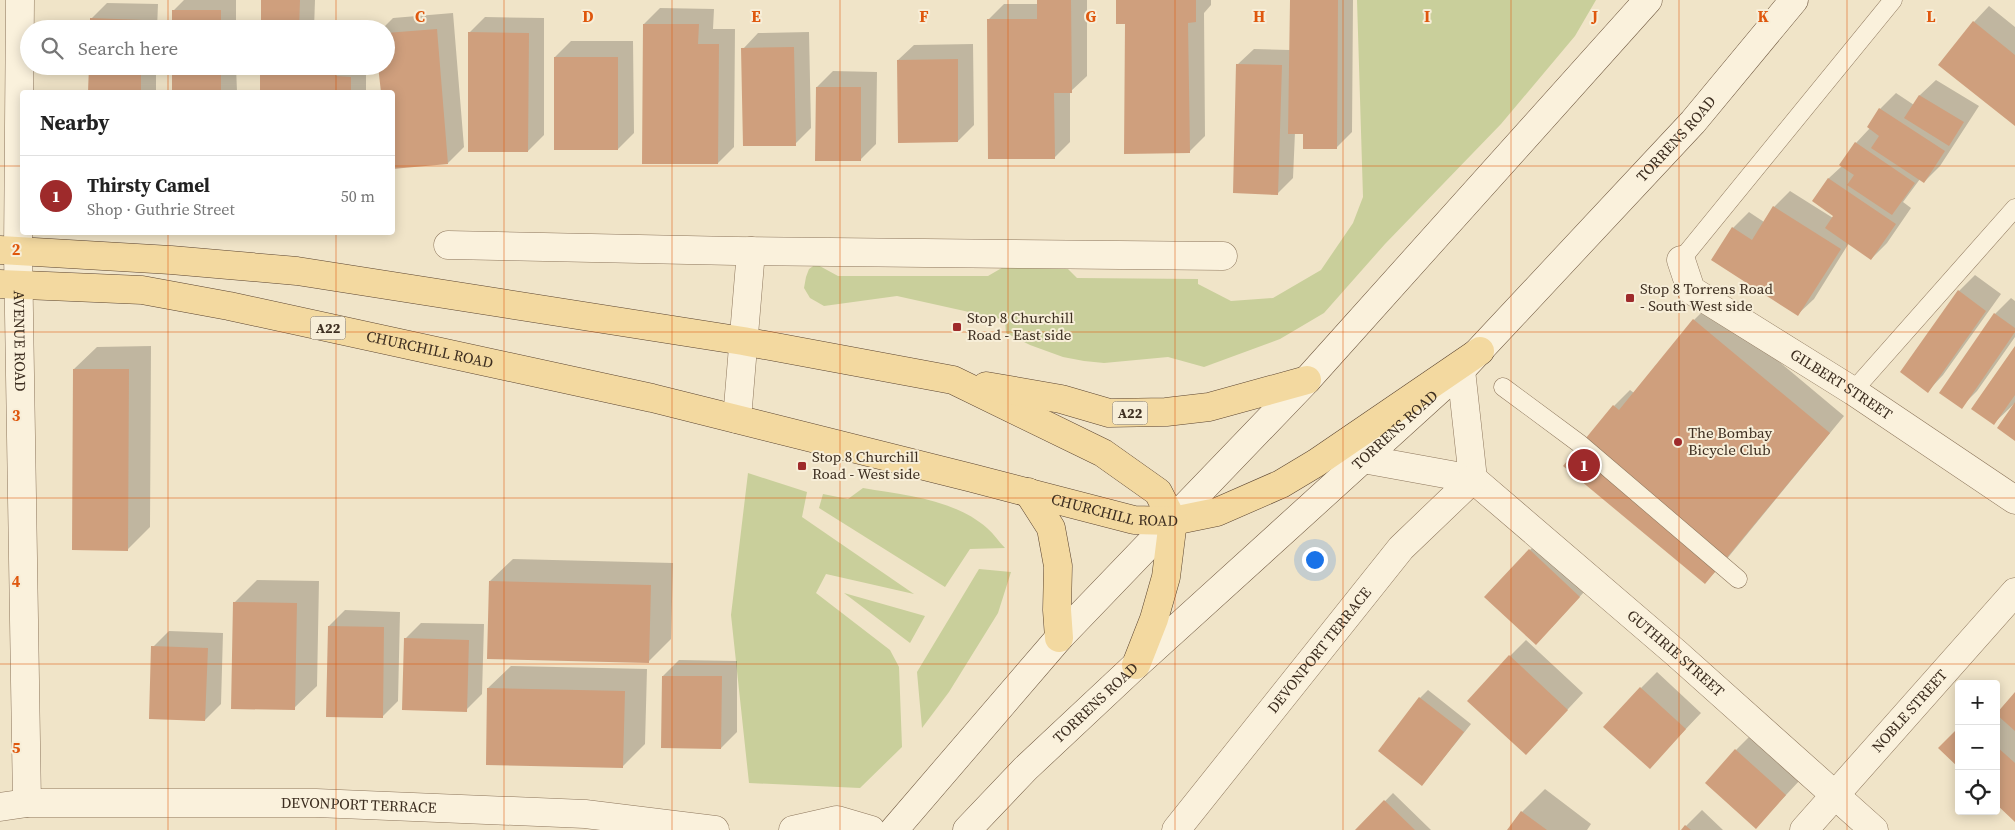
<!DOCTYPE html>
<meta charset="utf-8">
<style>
body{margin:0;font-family:"Source Serif 4",serif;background:#f2f2f2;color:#222}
.controls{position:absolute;right:15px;bottom:15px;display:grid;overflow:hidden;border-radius:5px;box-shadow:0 2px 12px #0003}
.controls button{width:45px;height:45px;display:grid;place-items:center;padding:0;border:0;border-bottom:1px solid #e0e0e0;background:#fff;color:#222;font:25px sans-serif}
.you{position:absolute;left:1314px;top:559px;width:18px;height:18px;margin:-12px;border:4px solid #fff;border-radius:50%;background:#1a73e8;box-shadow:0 0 0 8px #1a73e833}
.badge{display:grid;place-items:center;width:32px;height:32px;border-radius:50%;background:#9e2a2b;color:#fff;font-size:16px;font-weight:700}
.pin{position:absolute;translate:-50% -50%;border:2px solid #fff;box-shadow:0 1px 5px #0006}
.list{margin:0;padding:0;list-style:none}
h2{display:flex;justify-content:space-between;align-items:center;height:65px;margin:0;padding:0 20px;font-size:21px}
h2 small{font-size:16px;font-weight:400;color:#767676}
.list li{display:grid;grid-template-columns:32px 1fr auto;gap:15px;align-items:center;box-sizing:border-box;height:80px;padding:0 20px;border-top:1px solid #e0e0e0}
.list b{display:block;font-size:19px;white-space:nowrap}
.list p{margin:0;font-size:16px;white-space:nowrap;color:#767676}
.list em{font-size:16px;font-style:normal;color:#767676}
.icon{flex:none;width:28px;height:28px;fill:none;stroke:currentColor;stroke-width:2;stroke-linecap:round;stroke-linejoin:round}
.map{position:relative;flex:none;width:2015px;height:830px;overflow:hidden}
.search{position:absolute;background:#fff;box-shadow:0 2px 12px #0003;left:20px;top:20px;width:375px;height:55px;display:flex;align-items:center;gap:12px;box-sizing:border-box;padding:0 18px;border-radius:28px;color:#767676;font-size:19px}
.panel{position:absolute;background:#fff;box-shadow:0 2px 12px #0003;left:20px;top:90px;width:375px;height:145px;border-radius:5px}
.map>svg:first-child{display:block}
</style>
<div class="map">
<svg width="2015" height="830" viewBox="0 0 2015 830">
<rect width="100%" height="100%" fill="#f0e4c8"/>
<path fill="#c9cf9b" d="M1357,0h239l-21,36 -74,88 -116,120 -61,69 -44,26 -76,28 -36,-10 -64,6 -20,-2 -21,-4 -33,-12 -24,-12 -1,-13 -108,-24 -73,10 -14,-8 -6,-10 2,-11 3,-8 7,-5 22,12h150l31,-18 42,4 16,16 121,1v5l33,17 42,-3 48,-28 32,-47 10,-26z
M748,473l59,19 -5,25 112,77 -88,-20 -10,19 74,57 9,17 3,80 -42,41 -111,-5 -18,-168z
M863,488c41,7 91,11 124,40 7,6 12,14 18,20l-35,1 -25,38 -126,-79 4,-14 25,5z
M979,569l32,3 -13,41 -49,79 -27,36 -5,-56z
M844,593l81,23 -15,27z"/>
<path fill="#0003" d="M184,0h52v29h-63v-18z
M262,0h53l-1,29h-52z
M1039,0h48v76l-17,16v50l-16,16 -66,-138 16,-16h35z
M1117,0h94v5l-7,8 1,123 -16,16 -63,-129z
M1291,0h62l-1,132 -16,16 -31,-15 -10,-1 -2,46 -16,16 -39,-130 16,-15 36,1z
M107,3l51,1 -1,25h-66v-10z
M1989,6l26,21v98l-41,-103z
M660,8l54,1 -1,20h22l-1,118 -16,16 -74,-139z
M453,13l11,134 -16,16 -56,-71h-10l-2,-26h6v-37h-4l11,-11z
M485,17l59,1v117l-16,16 -59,-118z
M809,32l2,96 -16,16 -52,-95 15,-16z
M571,41h62l1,92 -16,16 -63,-92z
M973,44l1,81 -16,16 -60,-81 16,-15z
M90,66h66v26h-67z
M173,66h63l1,26h-63z
M261,66h105v26h-105z
M833,71l44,1 -1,72 -16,16 -43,-73z
M1936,80l43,26 -39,60 -16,16 -4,-3 -17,23 8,6 -24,35 -16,16 -22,-16 -35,56 -16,15 -65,-86 16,-16 15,10 10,-15 16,-16 43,27 2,-3 -21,-14 15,-23 13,-12 14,-23 14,-15 -2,-1 12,-18 16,-16 18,12 6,-10z
M1975,275l26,19 -58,81 -15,16 31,-100z
M2011,298l4,3v36l-38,54 -16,16 34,-93z
M1710,304l134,112 -123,150 -16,16 -91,-176 16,-16 4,3 60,-73z
M151,346l-1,181 -23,23 -53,-181 23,-22z
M2015,348v92l-1,-36 -21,20z
M1546,534l49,46 -43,47 -22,-77z
M513,559l160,4 -2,76 -23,23 -158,-81z
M257,580l62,1 -2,105 -23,22 -60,-105z
M345,610l55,2 -2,89 -16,16 -53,-91z
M421,623l63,1 -2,70 -16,16 -61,-71z
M169,631l54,2 -2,71 -16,16 -52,-73z
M1526,640l57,53 -57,61 -16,-98z
M679,660l58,1v71l-16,16 -58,-72z
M511,666l136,3 -2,75 -23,23 -134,-79z
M1657,672l44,41 -36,38 -24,-63z
M1428,690l43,34 -49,61 -2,-87z
M2015,694v126l-19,-18v-88z
M1752,734l49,45 -45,48 -20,-77z
M1545,789l46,35 -4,6h-78l13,-18z
M1393,793l38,37h-74z
M1702,810l21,20h-41z"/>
<path fill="#cf9f7d" d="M261,0h39l-1,29h-38z
M1037,0h34l1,93h-18l1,66h-67l-1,-140h50z
M1116,0h80v22l-8,1 2,130 -66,1 1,-130h-9z
M1290,0h48l-1,149h-34v-15h-15z
M172,10h49v19h-49z
M90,18l53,2 -1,9h-52z
M1973,21l42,34v71l-77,-61z
M643,24h56l-1,20h21l-1,120h-76z
M437,29l11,135 -56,5v-77h-11l-3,-26h8v-33z
M468,32l61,1 -1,119h-60z
M794,47l2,99h-53l-2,-98z
M554,57h64v93h-64z
M958,59v83l-60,1 -1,-83z
M1236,64l46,1 -4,130 -45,-2z
M89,66h52v26h-53z
M172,66h49v26h-49z
M260,66h76v10l15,1v15h-91z
M816,87h45v74h-46z
M1919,95l45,27 -15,24 -45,-28z
M1879,108l66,43 -21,32 -53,-35 8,-12 -12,-9z
M1855,142l60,41 -23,32 -45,-30 7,-10 -15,-10z
M1828,178l68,46 -25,36 -46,-32 8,-12 -21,-15z
M1773,206l68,43 -43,67 -87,-56 21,-33 20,13z
M1958,290l28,21 -58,82 -28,-21z
M1994,313l21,15v4l-53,77 -23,-16z
M1693,319l137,114 -125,151 -142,-118 50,-61 6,5z
M2015,346v49l-21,30 -23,-16z
M73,369h56l-1,182 -56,-1z
M2015,402v39l-18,-13z
M1529,549l51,48 -44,48 -52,-48z
M489,581l162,4 -2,78 -162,-4z
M233,602l64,1 -2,107 -64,-1z
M328,626l56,1 -1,91 -57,-1z
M404,638l65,2 -2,72 -65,-2z
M151,646l57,2 -3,73 -56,-2z
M1509,655l59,55 -42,45 -59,-54z
M662,676h60l-1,73 -60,-1z
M1640,687l46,42 -36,40 -47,-42z
M487,688l138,3 -2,77 -137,-3z
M2015,692v39l-19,-17z
M1419,697l45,35 -42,54 -44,-35z
M1959,727v41l-21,-20z
M1996,746l19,17v59l-19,-18z
M1735,749l51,46 -30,34 -51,-46z
M1384,800l31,30h-60z
M1521,811l26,19h-40z
M1685,825l6,5h-10z"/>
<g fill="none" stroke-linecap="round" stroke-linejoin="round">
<defs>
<path id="lane" d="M1681,260l212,-260
M1503,387l77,57 158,135
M1853,391l162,-183"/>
<g id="street">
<path id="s1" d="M20,0l-2,252 9,551"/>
<path d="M448,245l287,6 488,5"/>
<path id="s2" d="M1681,260l10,30 162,101 162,109"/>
<path d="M1461,370l12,109"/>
<path d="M737,419l14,-168"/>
<path id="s3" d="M1363,459l110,20 203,174 198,177"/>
<path id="s4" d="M0,807l27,-4h289l269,11 130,16"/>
<path d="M793,830l44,-10 34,10"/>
<path id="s5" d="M1176,830l225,-282 72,-69"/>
<path id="s6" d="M1804,830l211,-238"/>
</g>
<g id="secondary">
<path d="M894,830l165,-192 248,-258 341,-380"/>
<path id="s7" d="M967,830l58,-61 111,-104 325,-295 232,-248 101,-122"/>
</g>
<g id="primary">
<path d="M0,250l171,10 126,11 446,70 210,39 150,73 55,39 15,29"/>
<path id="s8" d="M0,284l142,6 87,16 423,92 320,80 162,42 39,1 44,-9 64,-28 35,-21 164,-112"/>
<path d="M986,386l75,13 48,14 57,-1 43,-5 98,-27"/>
<path d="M1028,492l23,36 7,38 -1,44 2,28"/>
<path d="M1136,665l18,-46 12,-42 7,-56"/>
</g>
</defs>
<use href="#lane" stroke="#8d765c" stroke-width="19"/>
<use href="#street" stroke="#8d765c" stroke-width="29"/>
<use href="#secondary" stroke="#6f573f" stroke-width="29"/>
<use href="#primary" stroke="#5b4430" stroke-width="29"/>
<use href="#lane" stroke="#faf1dc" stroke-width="18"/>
<use href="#street" stroke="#faf1dc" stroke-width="28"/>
<use href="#secondary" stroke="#faf1dc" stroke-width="28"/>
<use href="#primary" stroke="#f3d9a0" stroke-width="28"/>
</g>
<path fill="none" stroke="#df570d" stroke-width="1" stroke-opacity="0.55" d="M168,0v29M336,0v29M504,0v830M672,0v830M840,0v830M1008,0v830M1175,0v830M1343,0v830M1511,0v830M1679,0v830M1847,0v830M168,66v26M336,66v26M0,166h22M392,166h1623M168,232v598M336,232v598M0,332h2015M0,498h2015M0,664h2015"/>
<g fill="#9e2a2b" stroke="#f7eed8" stroke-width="2">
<rect x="1625" y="293" width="10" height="10" rx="2.5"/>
<rect x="952" y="322" width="10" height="10" rx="2.5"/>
<circle cx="1678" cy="442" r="5"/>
<rect x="797" y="461" width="10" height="10" rx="2.5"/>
</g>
<g text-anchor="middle" stroke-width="4" stroke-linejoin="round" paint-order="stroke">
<g fill="#f7eed8" stroke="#756857" stroke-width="1">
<rect x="310.5" y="316.5" width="35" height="23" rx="4"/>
<rect x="1112.5" y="401.5" width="35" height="23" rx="4"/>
</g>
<g font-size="14" font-weight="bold" fill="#3d2e20">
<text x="328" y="333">A22</text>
<text x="1130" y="418">A22</text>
</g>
<g font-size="15" fill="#3d2e20" stroke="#f7eed8">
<text dy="5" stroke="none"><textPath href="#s7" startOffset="991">TORRENS ROAD</textPath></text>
<text dy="5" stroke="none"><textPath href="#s1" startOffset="341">AVENUE ROAD</textPath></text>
<text dy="5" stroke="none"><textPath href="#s8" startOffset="436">CHURCHILL ROAD</textPath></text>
<text dy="5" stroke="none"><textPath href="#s2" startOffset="209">GILBERT STREET</textPath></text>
<text dy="5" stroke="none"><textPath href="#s7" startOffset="586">TORRENS ROAD</textPath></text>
<text dy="5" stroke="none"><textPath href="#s8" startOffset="1140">CHURCHILL ROAD</textPath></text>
<text dy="5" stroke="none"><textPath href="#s5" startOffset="230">DEVONPORT TERRACE</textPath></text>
<text dy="5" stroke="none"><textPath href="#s3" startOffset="379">GUTHRIE STREET</textPath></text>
<text dy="5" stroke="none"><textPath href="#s7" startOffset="181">TORRENS ROAD</textPath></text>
<text dy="5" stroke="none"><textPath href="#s6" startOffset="159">NOBLE STREET</textPath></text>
<text dy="5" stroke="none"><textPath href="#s4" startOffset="359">DEVONPORT TERRACE</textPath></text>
</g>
<g font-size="15" fill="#3d2e20" stroke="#f7eed8" text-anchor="start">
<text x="1640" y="294">Stop 8 Torrens Road<tspan x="1640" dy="17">- South West side</tspan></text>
<text x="967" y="323">Stop 8 Churchill<tspan x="967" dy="17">Road - East side</tspan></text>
<text x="1688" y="438">The Bombay<tspan x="1688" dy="17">Bicycle Club</tspan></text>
<text x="812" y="462">Stop 8 Churchill<tspan x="812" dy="17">Road - West side</tspan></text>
</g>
</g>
<g font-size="16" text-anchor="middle" font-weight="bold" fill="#df570d" stroke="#f7eed8" stroke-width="4" stroke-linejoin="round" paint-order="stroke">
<text x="420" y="22">C</text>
<text x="588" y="22">D</text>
<text x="756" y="22">E</text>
<text x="924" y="22">F</text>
<text x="1091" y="22">G</text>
<text x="1259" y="22">H</text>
<text x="1427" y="22">I</text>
<text x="1595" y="22">J</text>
<text x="1763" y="22">K</text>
<text x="1931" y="22">L</text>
<text x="16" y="255">2</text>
<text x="16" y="421">3</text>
<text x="16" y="587">4</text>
<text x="16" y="753">5</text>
</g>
</svg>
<div class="controls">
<button>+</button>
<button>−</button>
<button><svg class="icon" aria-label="locate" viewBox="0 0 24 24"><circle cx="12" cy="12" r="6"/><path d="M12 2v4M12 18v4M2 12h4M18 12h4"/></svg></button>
</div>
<div class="you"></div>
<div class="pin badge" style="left:1584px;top:465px">1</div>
<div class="search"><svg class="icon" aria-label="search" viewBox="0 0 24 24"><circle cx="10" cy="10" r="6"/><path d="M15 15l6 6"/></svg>Search here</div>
<section class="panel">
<h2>Nearby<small></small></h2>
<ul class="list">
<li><span class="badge">1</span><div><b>Thirsty Camel</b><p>Shop · Guthrie Street</p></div><em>50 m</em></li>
</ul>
</section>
</div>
